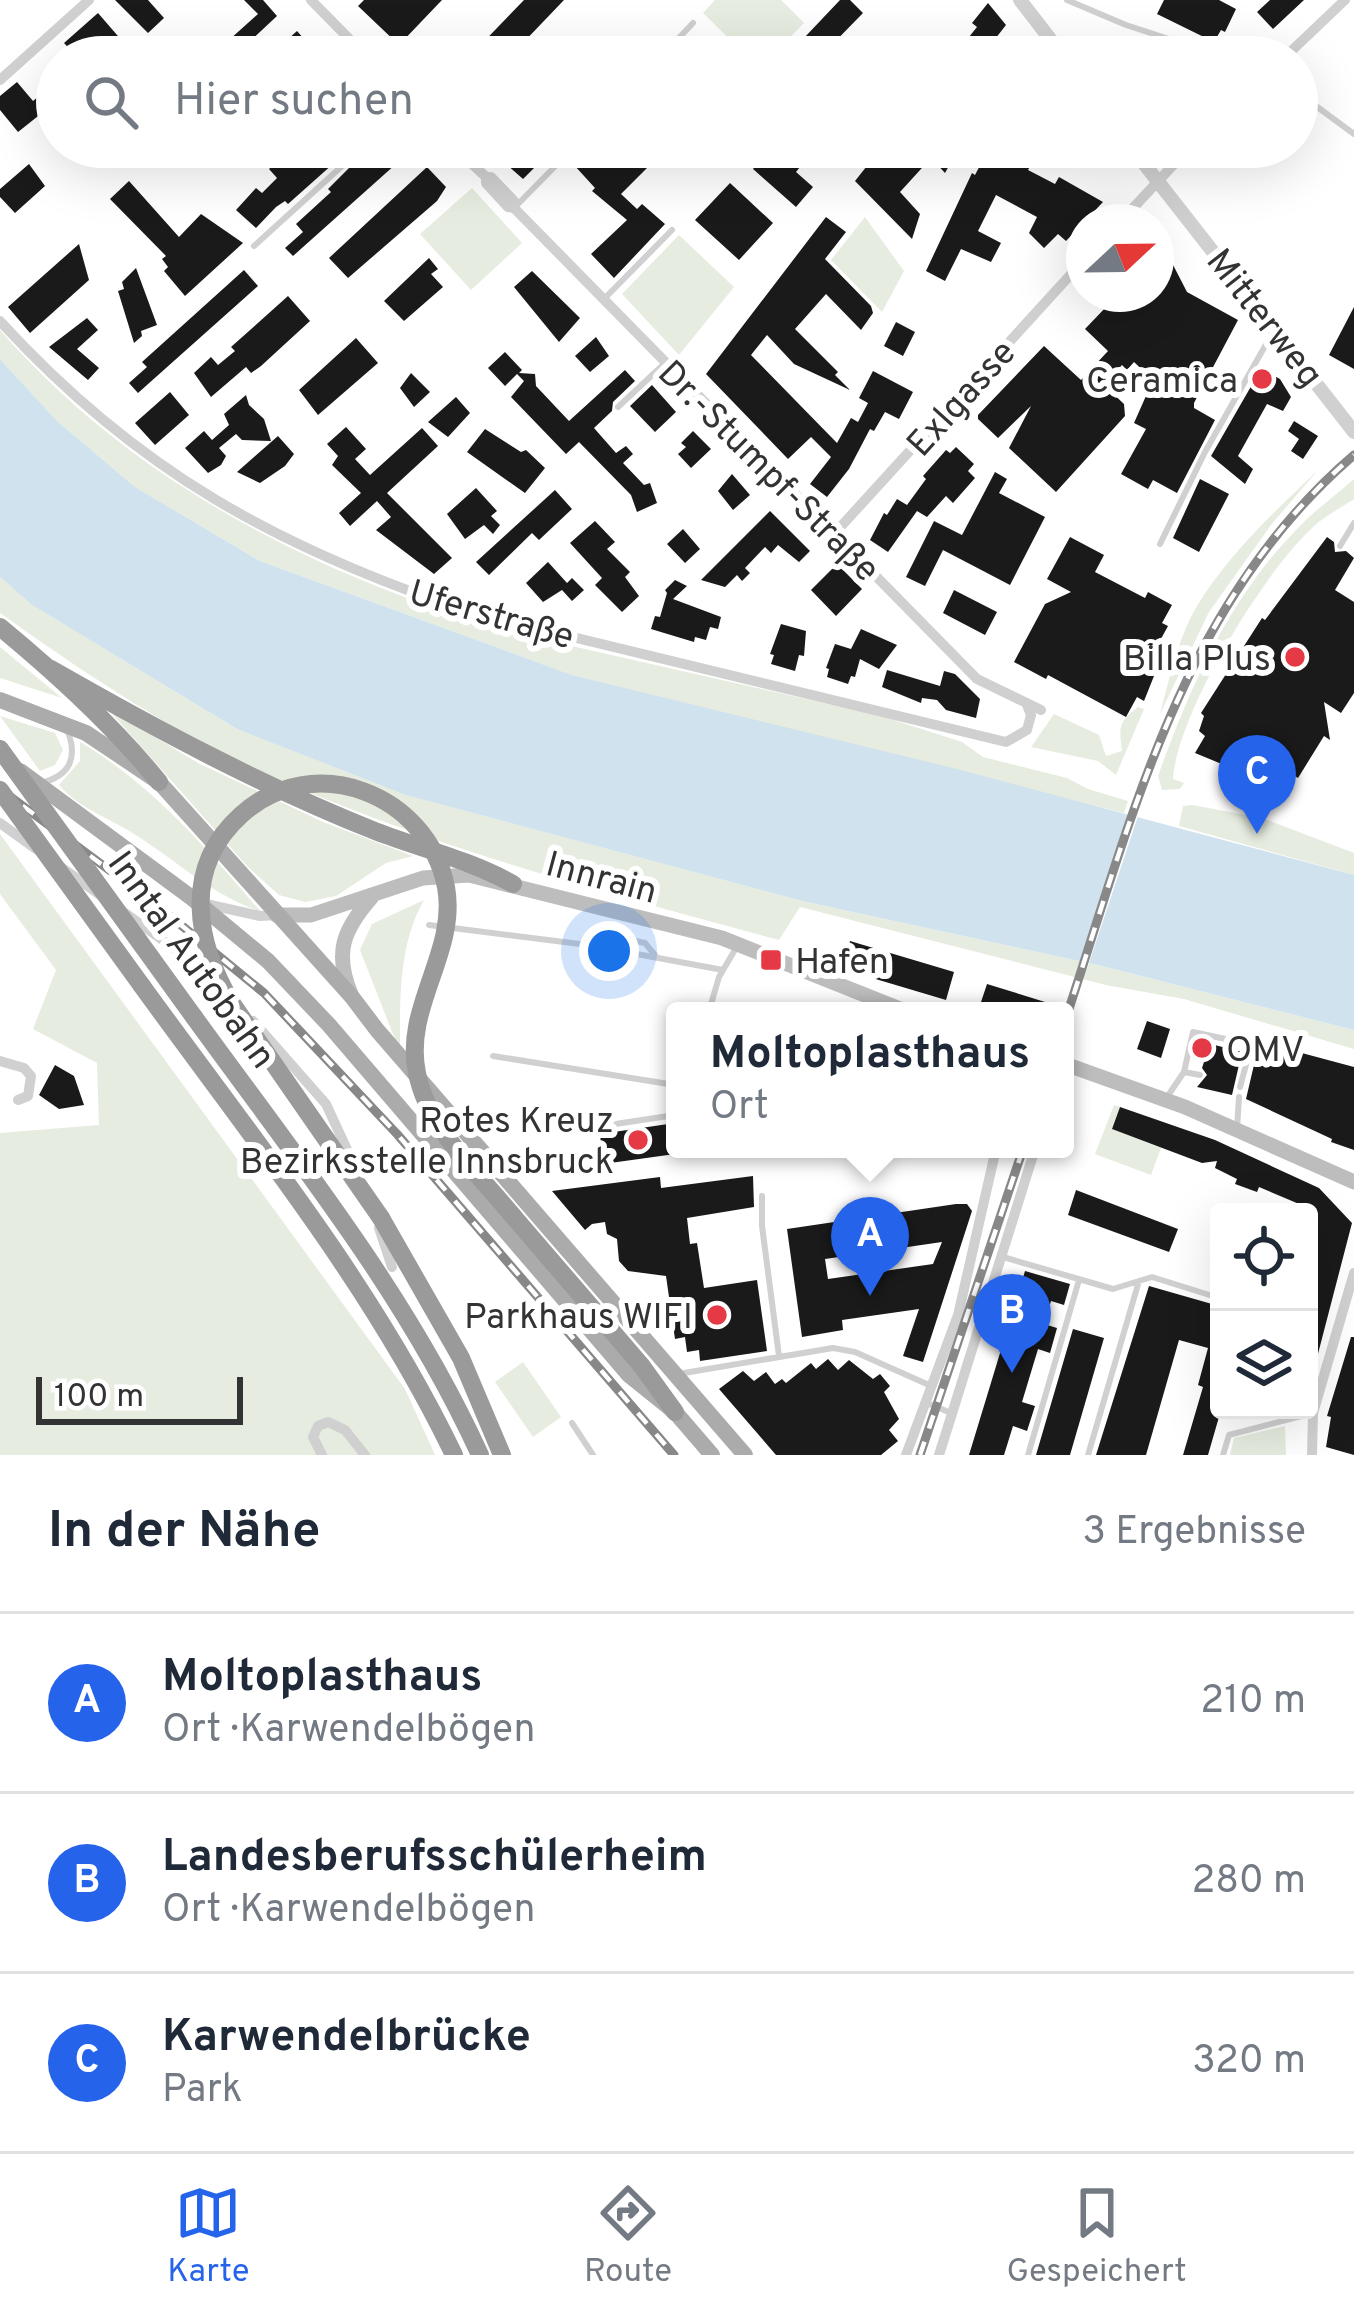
<!DOCTYPE html>
<html lang="de">
<meta charset="utf-8">
<style>
body{margin:0;font-family:Overpass,sans-serif;background:#f2f2f3;color:#1f2937}
.controls{position:absolute;right:36px;bottom:36px;display:grid;overflow:hidden;border-radius:12px;box-shadow:0 12px 48px #0002}
.controls button{width:108px;height:108px;display:grid;place-items:center;padding:0;border:0;border-bottom:3px solid #e0e1e3;background:#fff;color:#1f2937;font:60px sans-serif}
.compass{position:absolute;left:1066px;top:204px;width:108px;height:108px;border-radius:50%;background:#fff;box-shadow:0 12px 48px #0002;rotate:68deg}
.scale{position:absolute;left:36px;bottom:30px;width:207px;box-sizing:border-box;padding-left:12px;border:6px solid #333;border-top:0;font-size:33px;line-height:42px;white-space:nowrap;color:#333;-webkit-text-stroke:9px #fff;paint-order:stroke}
.you{position:absolute;left:609px;top:951px;width:42px;height:42px;margin:-30px;border:9px solid #fff;border-radius:50%;background:#1a73e8;box-shadow:0 0 0 18px #1a73e833}
.badge{display:grid;place-items:center;width:78px;height:78px;border-radius:50%;background:#2563eb;color:#fff;font-size:39px;font-weight:700}
.pin{position:absolute;translate:-50% -99px;filter:drop-shadow(0 3px 6px #0008)}
.pin::after{content:'';position:absolute;top:63px;width:42px;height:36px;background:inherit;clip-path:polygon(0 0,100% 0,50% 100%)}
.popup{position:absolute;left:666px;top:1002px;width:408px;height:156px;box-sizing:border-box;display:grid;place-content:center;border-radius:12px;background:#fff;filter:drop-shadow(0 3px 9px #0005);font-size:39px;white-space:nowrap;color:#747a83}
.popup b{font-size:45px;color:#1f2937}
.popup::after{content:'';position:absolute;left:50%;top:100%;margin-left:-24px;border:24px solid transparent;border-top-color:#fff}
.list{margin:0;padding:0;list-style:none}
h2{display:flex;justify-content:space-between;align-items:center;height:156px;margin:0;padding:0 48px;font-size:51px}
h2 small{font-size:39px;font-weight:400;color:#747a83}
.list li{display:grid;grid-template-columns:78px 1fr auto;gap:36px;align-items:center;box-sizing:border-box;height:180px;padding:0 48px;border-top:3px solid #e0e1e3}
.list b{display:block;font-size:45px;white-space:nowrap}
.list p{margin:0;font-size:39px;white-space:nowrap;color:#747a83}
.list em{font-size:39px;font-style:normal;color:#747a83}
.icon{flex:none;width:66px;height:66px;fill:none;stroke:currentColor;stroke-width:2;stroke-linecap:round;stroke-linejoin:round}
.map{position:relative;flex:none;width:1354px;height:1455px;overflow:hidden}
.search{position:absolute;background:#fff;box-shadow:0 12px 48px #0002;left:36px;right:36px;top:36px;height:132px;display:flex;align-items:center;gap:30px;box-sizing:border-box;padding:0 42px;border-radius:66px;color:#747a83;font-size:45px}
.sheet{height:696px;background:#fff}
nav{display:flex;justify-content:space-around;align-items:center;box-sizing:border-box;height:168px;border-top:3px solid #e0e1e3;background:#fff;font-size:33px;color:#747a83}
nav a{display:grid;justify-items:center;gap:6px}
nav .on{color:#2563eb}
.map>svg:first-child{display:block}
</style>
<div class="map">
<svg width="1354" height="1455" viewBox="0 0 1354 1455">
<rect width="100%" height="100%" fill="#fff"/>
<path fill="#e6ecdf" d="M715,0h66l23,23 -33,34h-23l-45,-44z
M472,188l50,55 -51,47 -51,-56z
M865,217l39,54 -22,41 -51,-52z
M679,235l55,52 -55,68 -57,-61z
M0,330c133,153 321,248 514,303l367,83 81,26 21,15 84,21 21,11 40,12 -4,12 -552,-138 -312,-114 -125,-74 -78,-66 -57,-62z
M1318,470l-47,55 -62,87 -49,102c10,-37 18,-76 37,-108 32,-52 77,-94 121,-136z
M1354,479v20c-15,10 -33,19 -45,32 -48,46 -132,183 -136,248l11,4 -4,6 -18,1 -4,-14c33,-91 71,-178 140,-248 17,-18 38,-33 56,-49z
M0,577l32,28 205,124 170,66 395,106 300,65 252,64v19l-170,-50 -78,-14 -306,-78 -21,33c-180,-49 -360,-95 -530,-174 -88,-41 -170,-97 -249,-153z
M0,647l62,51 -62,-20z
M1138,707l6,2 -28,66 -18,-14 -67,-14 23,-33 45,21 7,21 16,-5c-3,-24 -4,-29 16,-44z
M107,708l91,55 125,59 90,34 -27,7 -50,33 -31,6 -26,-7 -31,-28z
M0,716l55,17 8,17 -8,15 -15,6z
M80,742c74,44 125,105 181,170 -51,-19 -78,-46 -122,-75 -27,-18 -58,-27 -80,-52l21,-24z
M1192,805l70,13 92,35v22l-175,-49 4,-20z
M0,834l405,555 30,66h-435v-322l99,-8 -2,-62 -64,-34 23,-59 -56,-76z
M424,900c-26,45 -24,102 -24,152l-40,-102 12,-26z
M1114,1105l6,2 -8,22 49,19 -10,27 -56,-21z
M523,1362l38,55 -28,20 -38,-55z
M1285,1426l1,29h-56l4,-17z"/>
<path fill="#cfe2ee" d="M0,359l57,62 78,66 125,74 312,114 385,94 397,106v155l-252,-64 -300,-65 -396,-106 -169,-66 -205,-124 -32,-28z"/>
<path fill="#fff" d="M1131,808l9,2 -53,159 -9,-2z"/>
<path fill="#1a1a1a" fill-rule="evenodd" d="M115,0h33l16,18 -16,15z
M244,0h19l14,16 -44,41h-6l-8,-8 39,-35z
M364,0h78l-43,45 -41,-39z
M524,0h40l-45,47 3,3 -6,7h-47z
M840,0h10l13,13 -43,44h-34z
M1164,0h55l17,9 -11,23 -4,-2 -7,12 -57,-28z
M1270,0h34l-31,29 -16,-17z
M988,3l18,22 -25,32h-28l24,-30 -5,-4z
M98,13l32,37 -8,7h-45l-13,-14z
M297,31l23,26h-35l-7,-9z
M17,82l16,19 17,-14 7,8v6l-39,31 -18,-22v-14z
M319,147h33l-64,57 -3,-3 -9,6 -20,21 -20,-18 20,-22 6,5 15,-15 -8,-9 23,-20 10,12z
M370,147h45l-122,109 -8,-8 18,-16 -7,-8 35,-32 -3,-3z
M487,147h56l-11,11 6,6 -15,15z
M581,147h87l-47,47 16,15 5,-5 23,20 -51,54 -23,-24 36,-34 -35,-29 3,-3 -21,-23 -1,-6z
M771,147h31l6,10 -12,15 17,15 -17,20 -43,-38z
M882,147h67l7,6 -11,20 -14,-15 -31,34 20,22 -8,25 -57,-58z
M988,150l24,13 4,-8 16,8 -4,7 27,14 4,-7 44,25 -37,39 -8,-7 -14,14 -15,-15 8,-16 -41,-22 -18,36 23,12 -10,19 -30,-13 -16,32 -19,-10 46,-98 3,2z
M29,164l16,22 -30,27 -15,-16v-8z
M427,167l19,20 -9,14 -89,77 -19,-20z
M129,181l50,56 22,-23 42,29 -58,53 -21,-25 4,-4 -6,-8 4,-3 -56,-57z
M730,183l43,40 -34,37 -44,-40z
M826,217l20,15 -21,27 46,47 2,7 -12,17 -35,-36 -31,35 43,43 -3,3 15,15 -56,-26 -27,-29 -16,20 86,88 14,-25 7,4 10,-19 -9,-5 14,-27 40,21 -14,27 -14,-7 -11,19 -4,-2 -21,40 -22,28 -17,-13 21,-27 -20,-20 -23,22 -82,-85z
M79,244l10,36 -59,53 -22,-26z
M1156,255l14,4 17,33 51,28 -44,83v5l21,12 -38,73 -24,-13 -5,9 -27,-15 25,-45 -12,-6 19,-43 -19,-18 -7,8 -5,-5 -18,20 20,19 1,12 -69,76 -47,-44 22,-42 -33,32 -20,-19v-4l66,-69 37,34 27,-29 -23,-22 22,-23 -5,-4 7,-8h47z
M429,258l9,11 -7,5 12,13 -39,34 -20,-20z
M136,268l21,57 -16,6 1,5 -8,7 -16,-52 6,-2 -2,-7z
M244,270l14,16 -120,107 -9,-10 18,-16 -5,-5z
M532,271l48,47 -21,24 -45,-55z
M288,296l22,25 -49,45 -10,7 -5,-6 -35,30 -17,-24 17,-16 7,8 17,-14 -4,-4z
M1354,307v62l-25,-14z
M87,318l11,12 -21,19 22,19 -11,12 -39,-33z
M896,322l19,10 -12,24 -19,-10z
M596,337l13,19 -19,16 -15,-16z
M356,338l22,25 -60,52 -19,-25z
M505,352l17,18 -3,3 16,1 1,12 33,35 56,-51 10,11 -22,21 -1,9 -18,17 22,25 10,-7 7,8 -10,9 21,22 6,-2 7,20 -20,9 -6,-17 -52,-53 -13,12 -55,-57 13,-16 -7,-7 -12,12 -17,-18z
M1261,369l19,10 11,18 -8,14 -16,-7 -29,52 15,13 -8,15 -34,-28z
M411,373l19,19 -16,15 -14,-19z
M652,385l24,27 -21,20 -25,-26z
M170,392l19,23 -34,30 -20,-22z
M246,395l3,10 15,14 7,22 -29,-1 -6,-6 -17,14 7,8 -5,9 -13,8 -23,-25 19,-17 8,9 17,-15 -5,-11z
M456,397l14,16 -22,24 -20,-15z
M1294,421l24,15 -15,23 -12,-8 8,-12 -11,-8z
M346,427l20,22 -11,10 15,16 52,-47 16,18 -51,47 65,65 -18,16 -58,-44 15,-13 -14,-16 -27,25 -11,-13 22,-20 -29,-28 6,-9 -11,-12z
M485,429l36,23 5,-2 19,18 -20,25 -58,-41z
M693,431l18,18 -20,19 -13,-14 8,-7 -5,-4z
M278,436l16,18 -9,12 -25,17 -23,-11z
M956,447l18,17 -6,7 7,7 -22,25 -7,-7 -19,21 -10,-6 -29,41 -18,-12 14,-27 3,2 10,-16 10,6 19,-26 -3,-3 23,-26 4,3z
M995,472l12,7 -8,14 46,24 -35,68 -67,-35 -18,36 -19,-9 28,-56 28,14z
M732,474l18,21 -17,15 -15,-19z
M1200,479l29,15 -30,58 -26,-14z
M476,488l21,23 -6,5 9,9 -7,9 -9,-9 -19,14 -18,-25z
M555,490l17,19 -33,31 -7,-7 -43,42 -13,-13z
M770,511l40,40 -11,11 -21,-17 -7,8 -6,-6 -20,21 5,5 -8,8 -5,-6 -12,12 -24,-7z
M595,521l20,21 -8,7 23,23 -5,5 14,19 -17,16 -27,-27 7,-7 -32,-35z
M683,529l17,20 -15,14 -18,-19z
M1070,537l34,18 -9,17 50,26 3,-6 24,13 -10,18 6,3 -24,44 10,6 -10,25 -7,-4 -11,20 -78,-42 -2,4 -32,-17 31,-58 26,-12 -24,-13z
M1327,537l7,5 1,10 11,-1 8,7 -19,32 19,12v91l-13,20 -17,-11 6,38 -6,-4 -26,42 -57,-35 -12,24 -34,-14 10,-17 -6,-5 5,-15 -3,-3 61,-95 3,2z
M548,562l19,21 5,-5 12,12 -12,11 -10,-11 -19,12 -17,-19z
M837,564l25,25 -26,27 -25,-26z
M675,580l12,6 -14,13 48,18 -3,12 -8,-2 -4,13 -11,-3 -1,5 -43,-13 4,-13 5,1 7,-24 -2,-3z
M954,590l43,22 -12,23 -42,-22z
M781,624l25,7 -2,25 -5,-1 -4,16 -24,-7 3,-9 -4,-1z
M861,629l36,16 -18,24 -19,-10 -5,18 -4,-1 -3,8 -21,-7 2,-8 -3,-1 9,-24 16,5z
M887,670l53,16 4,-15 11,3 25,25 -4,19 -30,-8 -9,-10 -15,-2 -1,5 -39,-16z
M850,941l104,31 -8,28 -104,-31z
M987,984l58,18 -3,9 -63,-3z
M1147,1021l23,8 -9,29 -24,-9z
M1199,1041l43,11 -10,43 -35,-8 10,-12 -5,-7 2,-6 -9,-3z
M1272,1045l82,22v83l-23,-8 1,-3 -86,-40 11,-47 8,3z
M55,1065l19,11 10,29 -25,4 -20,-14z
M1120,1107l95,33 104,48 33,35 -39,150h-4v-111l4,-13 5,2 -7,-42 -52,-22 -2,5 -22,-8 2,-5 -22,-11 2,-7 -15,2 -90,-34z
M675,1123v31l-72,10 -3,-30z
M753,1176l1,31 -67,11 3,26 7,-1 7,45 53,-8 10,71 -67,10 -1,-11 -12,2 -2,-15 -10,2 -9,-63 -38,-5 -9,-10 -2,-22 -10,-5 -2,-12 -13,2 -7,6 -33,-39 108,-14 1,11z
M1076,1190l102,39 -9,23 -101,-37z
M956,1204h11l5,7 -49,151 -20,-6 16,-47 -77,11 1,10 -41,7 -15,-108zM942,1242l-9,22 -105,15 -3,-20z
M1025,1271l45,13 -6,21 -13,-4 -7,23 13,4 -7,25 -12,-4 -16,53 13,4 -8,25 -14,-5 -9,29h-35z
M1149,1286l70,20 2,104 -13,45h-25l20,-68 -5,-2 10,-37 -29,-8 -33,115h-50z
M1073,1329l31,9 -34,117h-34z
M1351,1337h3v118l-28,-8 5,-30 -4,-1z
M828,1359l10,11 11,-10 24,19 7,-5 10,12 -6,6 15,27 -10,11 9,11 -17,14h-105l-57,-66 24,-18 11,10 12,-9 9,12 7,-5 4,4 25,-20 5,6z"/>
<g fill="none" stroke-linecap="round" stroke-linejoin="round">
<path stroke="#d0d0d0" stroke-width="6" d="M1067,0l59,25 98,32
M661,57l32,-34
M1297,92l57,42
M517,205l57,-58
M254,246l109,-99
M603,300l69,-70
M618,407l46,-43
M1160,544l45,-92 68,-120
M1340,546l14,-23
M41,783c28,-7 37,-24 27,-51
M429,925l159,20 135,25
M611,949l16,-10 18,4 10,12
M709,1011l10,-34 17,-29
M493,1056l182,29
M1184,1072l9,-40 51,11 6,7 -10,37
M1167,1097l17,-25 16,3
M589,1128l86,-13
M1237,1129l2,-32
M762,1196v30l17,130
M1003,1257l110,32 39,-12 67,21
M678,1374l155,-26 22,4 74,33
M927,1403l24,10
M572,1423l21,32
M1028,1455l51,-175
M1088,1455l51,-174
M1223,1455l6,-20 84,-22"/>
<path stroke="#d0d0d0" stroke-width="10" d="M311,0l56,57
M1285,57l60,-57
M0,80l89,-80
M454,147l32,30h5l23,24v7l463,471 64,31
M486,177v6l22,24 6,1
M1120,222l70,-75
M0,321c137,150 278,227 469,291l537,130 21,-12 4,-15 -4,-10
M834,534l250,-274
M0,823l36,26
M61,867l39,28
M206,904l54,12 16,-1
M125,913l67,48 26,25
M253,1021l73,83 31,67
M0,1061l24,7 7,8 -3,20 -10,4
M379,1228l13,39
M322,1455l-9,-18 5,-11 10,-4 17,8 20,25
M906,1455l52,-140 38,-166
M939,1455l96,-306
M1312,1455l1,-42 41,-140"/>
<path stroke="#d0d0d0" stroke-width="14" d="M1020,0l44,57
M1131,147l223,285"/>
<path stroke="#bdbdbd" stroke-width="15" d="M276,915h35l112,-37 46,-3 253,63 183,73
M351,994c-17,-41 -8,-64 20,-96
M1065,1064l120,43 169,75"/>
<path stroke="#ababab" stroke-width="16" d="M0,700l86,33 73,49 193,215 25,33 368,425
M20,771l172,127 76,63 61,64 300,350 46,37 37,43"/>
<path stroke="#9a9a9a" stroke-width="18" d="M0,627c57,47 112,97 159,155
M51,669c105,60 211,117 324,162 46,18 93,28 138,53
M142,986c110,152 231,300 312,469
M194,1017c102,141 214,279 286,438
M513,1216l128,149 34,47
M381,1218l80,140 41,97"/>
<defs>
<path id="rail" d="M0,789l159,118 105,86 133,141 277,321
M1065,1021c68,-206 117,-419 289,-566
M920,1455l103,-306"/>
</defs>
<use href="#rail" stroke="#888" stroke-width="9"/>
<use href="#rail" stroke="#fff" stroke-width="4.5" stroke-dasharray="14" stroke-linecap="butt"/>
<path stroke="#9a9a9a" stroke-width="18" d="M0,749l194,268
M0,790l142,196
M381,1218l-148,-213c-37,-61 -52,-136 8,-190 72,-66 187,-21 205,72 12,65 -43,120 -29,186 11,56 61,100 96,143"/>
</g>
<g fill="#e63946" stroke="#fff" stroke-width="4.5">
<circle cx="1262" cy="379" r="12"/>
<circle cx="1295" cy="657" r="12"/>
<rect x="759" y="948" width="24" height="24" rx="6"/>
<circle cx="1202" cy="1048" r="12"/>
<circle cx="638" cy="1140" r="12"/>
<circle cx="717" cy="1315" r="12"/>
</g>
<g text-anchor="middle" stroke-width="12" stroke-linejoin="round" paint-order="stroke">
<g font-size="36" fill="#333" stroke="#fff">
<text transform="translate(1266 317) rotate(52)" y="13">Mitterweg</text>
<text transform="translate(960 397) rotate(-48)" y="13">Exlgasse</text>
<text transform="translate(770 470) rotate(45)" y="13">Dr.-Stumpf-Straße</text>
<text transform="translate(492 613) rotate(16)" y="13">Uferstraße</text>
<text transform="translate(602 876) rotate(15)" y="13">Innrain</text>
<text transform="translate(193 959) rotate(54)" y="13">Inntal Autobahn</text>
</g>
<g font-size="36" fill="#333" stroke="#fff" text-anchor="end">
<text x="1238" y="392">Ceramica</text>
<text x="1271" y="670">Billa Plus</text>
<text x="795" y="973" text-anchor="start">Hafen</text>
<text x="1226" y="1061" text-anchor="start">OMV</text>
<text x="614" y="1132">Rotes Kreuz<tspan x="614" dy="41">Bezirksstelle Innsbruck</tspan></text>
<text x="693" y="1328">Parkhaus WIFI</text>
</g>
</g>
</svg>
<div class="controls">
<button><svg class="icon" aria-label="locate" viewBox="0 0 24 24"><circle cx="12" cy="12" r="6"/><path d="M12 2v4M12 18v4M2 12h4M18 12h4"/></svg></button>
<button><svg class="icon" aria-label="layers" viewBox="0 0 24 24"><path d="M12 4l9 5-9 5-9-5zM3 14l9 5 9-5"/></svg></button>
</div>
<svg class="compass" viewBox="-18 -18 36 36"><path d="M0-13l5 13h-10z" fill="#e53935"/><path d="M0 13l5-13h-10z" fill="#747a83"/></svg>
<div class="scale">100 m</div>
<div class="you"></div>
<div class="pin badge" style="left:870px;top:1296px">A</div>
<div class="popup"><b>Moltoplasthaus</b>Ort</div>
<div class="pin badge" style="left:1012px;top:1373px">B</div>
<div class="pin badge" style="left:1257px;top:834px">C</div>
<div class="search"><svg class="icon" aria-label="search" viewBox="0 0 24 24"><circle cx="10" cy="10" r="6"/><path d="M15 15l6 6"/></svg>Hier suchen</div>
</div>
<section class="sheet">
<h2>In der Nähe<small>3 Ergebnisse</small></h2>
<ul class="list">
<li><span class="badge">A</span><div><b>Moltoplasthaus</b><p>Ort · Karwendelbögen</p></div><em>210 m</em></li>
<li><span class="badge">B</span><div><b>Landesberufsschülerheim</b><p>Ort · Karwendelbögen</p></div><em>280 m</em></li>
<li><span class="badge">C</span><div><b>Karwendelbrücke</b><p>Park</p></div><em>320 m</em></li>
</ul>
</section>
<nav>
<a class="on"><svg class="icon" aria-label="map" viewBox="0 0 24 24"><path d="M3 6l6-2 6 2 6-2v14l-6 2-6-2-6 2zM9 4v14M15 6v14"/></svg>Karte</a>
<a><svg class="icon" aria-label="directions" viewBox="0 0 24 24"><path d="M12 3l9 9-9 9-9-9zM9 14v-3h6M13 9l2 2-2 2"/></svg>Route</a>
<a><svg class="icon" aria-label="saved" viewBox="0 0 24 24"><path d="M7 4h10v16l-5-4-5 4z"/></svg>Gespeichert</a>
</nav>
